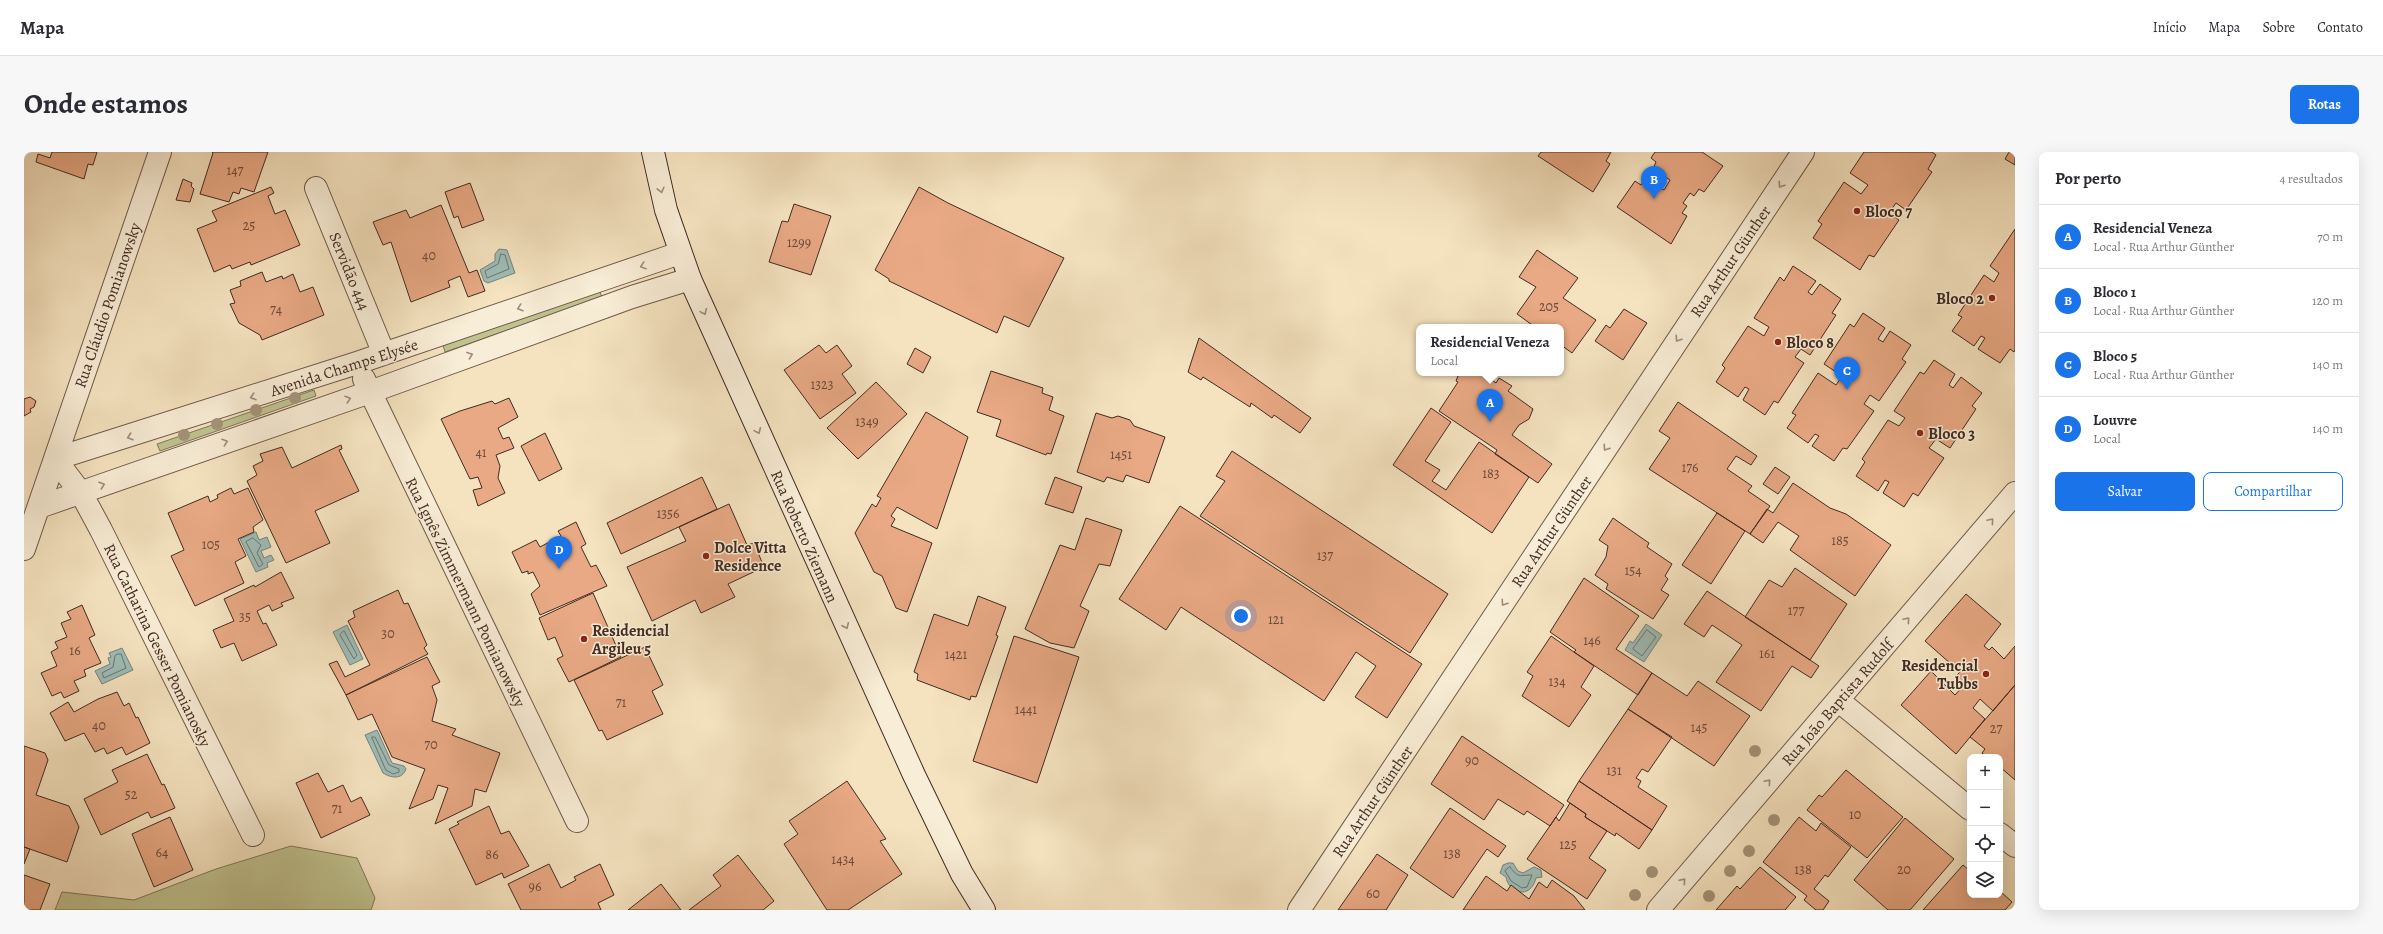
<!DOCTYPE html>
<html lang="pt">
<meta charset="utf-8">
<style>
body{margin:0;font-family:Alegreya,serif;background:#f7f7f7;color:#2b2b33}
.controls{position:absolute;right:12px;bottom:12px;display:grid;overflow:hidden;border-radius:8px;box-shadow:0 4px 16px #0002}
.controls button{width:36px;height:36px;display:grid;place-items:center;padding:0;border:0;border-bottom:1px solid #e1e1e2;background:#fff;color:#2b2b33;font:20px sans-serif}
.you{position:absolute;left:1217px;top:464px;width:14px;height:14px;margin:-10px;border:3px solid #fff;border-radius:50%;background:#1a73e8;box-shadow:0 0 0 6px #1a73e833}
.badge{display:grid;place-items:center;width:26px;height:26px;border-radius:50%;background:#1a73e8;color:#fff;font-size:13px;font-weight:700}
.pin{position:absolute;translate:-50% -33px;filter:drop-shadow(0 1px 2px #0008)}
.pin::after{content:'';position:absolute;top:21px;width:14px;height:12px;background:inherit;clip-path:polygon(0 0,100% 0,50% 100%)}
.popup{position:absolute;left:1392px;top:172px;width:148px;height:52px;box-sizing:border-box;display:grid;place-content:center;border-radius:8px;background:#fff;filter:drop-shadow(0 1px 3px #0005);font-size:13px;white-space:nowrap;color:#7c7c81}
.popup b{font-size:15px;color:#2b2b33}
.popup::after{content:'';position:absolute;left:50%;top:100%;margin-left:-8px;border:8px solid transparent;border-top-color:#fff}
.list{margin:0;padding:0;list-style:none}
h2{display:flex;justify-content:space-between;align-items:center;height:52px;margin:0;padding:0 16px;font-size:17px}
h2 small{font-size:13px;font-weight:400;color:#7c7c81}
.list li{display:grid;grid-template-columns:26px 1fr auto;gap:12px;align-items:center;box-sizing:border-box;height:64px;padding:0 16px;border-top:1px solid #e1e1e2}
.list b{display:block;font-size:15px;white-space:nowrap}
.list p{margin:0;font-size:13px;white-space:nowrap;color:#7c7c81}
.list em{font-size:13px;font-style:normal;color:#7c7c81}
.actions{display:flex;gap:8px;padding:12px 16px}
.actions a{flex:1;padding:9px 0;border:1px solid #1a73e8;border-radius:8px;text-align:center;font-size:14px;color:#1a73e8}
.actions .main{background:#1a73e8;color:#fff}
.icon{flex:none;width:22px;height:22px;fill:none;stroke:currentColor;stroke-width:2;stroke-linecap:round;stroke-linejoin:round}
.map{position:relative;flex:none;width:1991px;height:758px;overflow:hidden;border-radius:8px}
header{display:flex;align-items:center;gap:24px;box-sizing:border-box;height:56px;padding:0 20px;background:#fff;border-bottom:1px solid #e1e1e2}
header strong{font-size:19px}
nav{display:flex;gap:22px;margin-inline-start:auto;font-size:14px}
.intro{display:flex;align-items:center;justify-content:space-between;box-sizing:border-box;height:96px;padding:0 24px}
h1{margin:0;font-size:28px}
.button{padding:10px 18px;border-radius:8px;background:#1a73e8;color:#fff;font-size:14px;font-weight:700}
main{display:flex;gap:24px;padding:0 24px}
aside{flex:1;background:#fff;border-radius:8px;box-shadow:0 4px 16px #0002}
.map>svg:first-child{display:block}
</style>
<header>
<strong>Mapa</strong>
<nav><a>Início</a><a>Mapa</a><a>Sobre</a><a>Contato</a></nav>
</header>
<div class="intro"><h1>Onde estamos</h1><a class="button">Rotas</a></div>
<main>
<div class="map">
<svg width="1991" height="758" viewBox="0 0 1991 758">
<rect width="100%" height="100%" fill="#f5e3c0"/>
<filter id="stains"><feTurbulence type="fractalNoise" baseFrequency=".005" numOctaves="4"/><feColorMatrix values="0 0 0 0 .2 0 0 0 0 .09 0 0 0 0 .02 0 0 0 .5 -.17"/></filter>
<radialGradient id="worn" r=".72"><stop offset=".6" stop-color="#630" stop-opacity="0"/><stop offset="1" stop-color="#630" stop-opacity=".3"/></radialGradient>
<path fill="#bfc390" stroke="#80775a" d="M575,138l3,7 -157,55 -2,-7z
M290,238l2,6 -156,55 -3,-7z
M267,694l66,12 18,40 -4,12h-316l7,-18 72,8 82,-31z"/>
<path fill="#9dbdb8" stroke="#79837c" d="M475,97l8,1 8,23 -27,10 -4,-2 -4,-11 15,-9v-7z
M232,380l3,8 8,-3 4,10 -10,4 3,7 7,-3 3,5 -7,3 1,4 -12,5 -16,-33z
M1622,472l16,11 -18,27 -19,-12 5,-9 3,2z
M323,473l16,34 -13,6 -17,-33z
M98,496l11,22 -31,14 -7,-13 15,-7 -2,-6 3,-1 -2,-4z
M353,578l15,33 12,3 2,3c-4,11 -15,9 -23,4l-18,-38z
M1484,711h5l5,8 5,2 11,-6 7,3 1,7 -6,1c-6,23 -28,14 -30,-1l-6,-4 3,-8z"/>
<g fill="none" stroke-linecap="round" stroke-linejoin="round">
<path stroke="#70746e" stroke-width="1" d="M477,102l4,1 4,14 -22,9 -2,-7 13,-7z
M229,386l8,7 -4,8 6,11 -4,3 -13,-25z
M1623,478l9,7 -14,19 -9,-7z
M320,479l13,24 -3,4 -14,-24z
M94,502h3l5,14 -22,10 -2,-5 11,-6 2,-11z
M348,585h3l14,28 10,4v3l-6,2 -7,-4z
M1486,715c9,12 9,8 22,8l-5,12 -5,1 -11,-7 -6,-10z"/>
</g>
<path fill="#e8a984" stroke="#422b23" d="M28,0h45l-4,13 -5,-1 -4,15 -48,-17 2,-8 12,4z
M188,0h56l-14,40 -13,-4 -2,6 -6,-2 -4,10 -29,-8 13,-41z
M1517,0h70l-5,9 4,3 -17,28 -55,-36z
M1631,0h47l21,14 -19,26 -5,-3 -5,7 -4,-3 -7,10 4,3 -5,7 5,3 -16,28 -54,-37 18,-26 6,4 4,-7 19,12 6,-10 -17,-11 3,-7 -5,-4z
M1840,0h68l4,3 -8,14 4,3 -26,38 -10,-7 -7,10 10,7 -25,37 -5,-2 -9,15 -47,-32 9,-14 -4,-3 26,-39 17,12 7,-9 -18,-12z
M1985,0h6v13l-10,-6z
M159,27l9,4 -1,3 3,3 -4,13 -14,-2z
M446,31l14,37 -22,8 -4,-12 -4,2 -9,-26z
M247,35l3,6 -6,3 7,18 10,-4 15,35 -49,20 -1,-3 -18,7 -2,-4 -16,7 -17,-43 20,-8 -5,-10z
M895,35l29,16 116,55 -35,69 -25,-11 -7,17 -108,-52v-2l-14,-9z
M770,52l37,12 -20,59 -42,-13 13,-41 6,1z
M417,53l28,68 8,-3 8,21 -17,6 -8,-21 -12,5 2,6 -39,15 -20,-60 -8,3 -10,-23 33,-12 4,8z
M1991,77v121l-1,2 -4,-3 -10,14 -22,-14 7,-11 -4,-2 -7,10 -22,-15 10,-14 -4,-2 26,-40 10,7 5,-9 -9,-7z
M1513,98l41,28 -15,20 33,22 -24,33 -11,-8v-18h-26l-18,-13 19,-27 -17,-10z
M1769,114l23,15 -8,11 4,3 8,-11 21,15 -9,14 4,2 -26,40 -9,-6 -6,8 9,6 -26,40 -4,-2 -9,14 -22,-15 6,-11 -4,-2 -7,10 -22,-15 9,-14 -3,-3 26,-39 16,10 5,-9 -15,-9 26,-41 4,4z
M238,120l4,10 16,-6 1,3 10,-5 7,18 13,-5 11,28 -62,25 -2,-5 -21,-12 -9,-19 5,-1 -5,-13 11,-4 -1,-5z
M1600,157l23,14 -24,37 -28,-19 11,-16 4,3z
M1839,161l22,15 -7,11 5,3 7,-11 21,14 -9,14 4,3 -27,39 -9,-6 -6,9 10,7 -27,38 -4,-1 -9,13 -22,-15 7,-10 -4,-2 -7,9 -21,-15 9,-13 -4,-2 26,-40 18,12 6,-9 -18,-12 26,-40 4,3z
M1175,186l112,80 -11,15 -26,-18 -2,3 -21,-15 -1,4 -47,-30 -2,3 -13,-8z
M795,193l7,8 11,-8 15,21 -10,8 14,19 -36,26 -36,-49z
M891,196l16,9 -8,16 -16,-9z
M1910,208l21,14 -6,11 4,3 8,-11 21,16 -10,13 4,3 -26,39 -14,-9 -7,9 15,10 -26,38 -5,-3 -9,14 -21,-14 6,-11 -4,-2 -7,11 -22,-15 9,-14 -3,-3 26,-39 11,6 6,-8 -11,-7 26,-39 4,2z
M967,219l52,17 -1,5 11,4 -4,13 15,6 -13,38 -4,-1 -1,2 -50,-19 5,-16 -24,-8z
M1435,221h23l14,10 3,-5 13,8 -4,5 25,18 -4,10 -10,6 -7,10 40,29 -14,19 -43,-29 2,-4 -58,-39 19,-29 -2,-1z
M852,230l31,32 -49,45 -31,-31z
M6,245l6,4 -2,6 -4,2 1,3 -7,4v-17z
M485,246l9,19 -20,11 5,11 6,-2 5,11 -18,7 4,11 -2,12 7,15 -27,13 -5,-16 9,-2 -4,-11 -8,2 -29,-60 19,-8 32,-10 3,3z
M1654,250l79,54 -6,9 -15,-9 -9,13 25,17 -4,5 22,15 -20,28 -101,-65 21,-31 -11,-7z
M1407,256l20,14 -26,39 15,9 -8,11 14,9 33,-48 50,35 -37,56 -99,-68z
M902,260l42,25 -31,92 -40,-22 -6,9 4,3 -4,7 41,17 -25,69 -11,-4 -14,-32 -8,-4 -19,-39 17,-29 4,3 5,-9 -4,-2z
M1072,261l16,5 6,-2 12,4 4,6 31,11 -16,46 -23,-8 -3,7 -16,-5 -3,5 -27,-10z
M521,281l17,36 -23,12 -18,-35z
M317,293l1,4 -3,1 20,41 -44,20 15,32 -44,20 -39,-82 10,-6 -4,-9 10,-5 -3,-7 22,-7 10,21z
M1208,299l216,143 -38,59 -210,-137 25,-35 -9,-5z
M1751,315l15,10 -12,17 -15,-10z
M678,325l15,32 -96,45 -14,-31z
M1031,325l27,10 -9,26 -28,-9z
M1769,331l37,25 16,6 45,31 -36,51 -65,-46 9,-14 -21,-14 -15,21 -13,-9 17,-25 6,4z
M207,336l3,6 14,-6 15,32 -10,7 1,5 -16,7 8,17 -11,6 9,21 -49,23 -24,-50 13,-6 -16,-37 40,-17 2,6 8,-4 -1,-3z
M705,352l18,41 7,-2 10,24 -36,17 7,13 -34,16 -6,-13 -43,21 -25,-54 59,-26 -7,-14z
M1156,354l242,158 -35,54 -32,-21 21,-31 -20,-14 -32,49 -143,-94 -15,23 -47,-31z
M1693,361l28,18 -34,53 -29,-19z
M1062,366l36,12 -12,36 -11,-2 -19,42 9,5 -15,37 -24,-5 -25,-14 35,-84 15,5z
M1589,366l36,25 -2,4 25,17 -7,12 3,3 -7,11 8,5 -16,24 -47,-30 2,-5 -13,-9 11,-18 2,-11 -9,-6z
M552,370l10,22 -5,3 10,20 5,-2 11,21 -67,29 -9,-21 9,-8 -7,-14 -5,2v-3l-6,2 -10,-21 24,-12 4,7 21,-11 -3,-5z
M1771,416l52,36 -37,56 -65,-43 24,-37 13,7z
M257,420l13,26 -13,5 2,3 -11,5 -3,-6 -12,6 6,13 3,-1 11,22 -35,16 -8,-18 -13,5 -8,-18 21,-9 -10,-22 30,-14 1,2z
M1560,426l55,38 -23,33 36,24 -14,22 -64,-43 2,-2 -26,-18z
M374,438l6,14 4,-1 19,42 -3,3 4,6 -82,41 -17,-31 8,-3 8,16 25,-12 -22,-44 7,-4 -2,-6z
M1683,439l112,75 -8,12 -19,-12 -31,45 -45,-29 26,-37 -30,-20 -8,12 -20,-13z
M569,441l28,64 -52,25 -12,-23 6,-3 -8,-19 -7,3 -9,-22z
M1942,442l35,30 -17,22 5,4 3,-3 12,12 11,-13v39l-22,26 -13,-12 -7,9 12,11 -29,35 -55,-49 30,-34 24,24 9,-10 -8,-9 4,-4 -35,-31z
M954,444l28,11 -10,28 2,1 -22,61 -5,-1 -1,4 -53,-20 1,-6 -4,-2 20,-58 34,12z
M58,453l13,30 -6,3 12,25 -17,7 2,6 -12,5 5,10 -15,7 -3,-6 -9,4 -11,-23 16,-7 -6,-14 7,-4 -3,-6 12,-5 -6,-14 10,-4 -4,-7z
M990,484l65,21 -42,126 -64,-22z
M1527,484l43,30 -13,21 10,8 -22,32 -47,-31 11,-20 -6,-4z
M621,495l18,38 -11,6 11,23 -56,26 -5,-10 -3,1 -25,-51z
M403,505l13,25 -8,4 5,14 -5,21 24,8 -4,6 48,18 -14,39 -11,-3 -3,17 -37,18 13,-36 -10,-3 -5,14 -24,10 16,-40 -33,-12 -20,-43 -14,6 -12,-25z
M1628,521l35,23 11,-15 52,35 -36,50 -86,-57z
M1991,533v95l-15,-13v-10h-13l-5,-4 3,-4 -15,-12z
M93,540l7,14 5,-3 7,15 2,-1 12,26 -24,12 -4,-8 -15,7 -3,-6 -9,4 -11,-19 -19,8 -15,-28 18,-11 6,10 24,-13z
M1604,557l44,28 -24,35 -6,-3 -6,9 5,3 -3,6 29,19 -15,24 -73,-49z
M1438,584l102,69 -14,21 -23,-15 -3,4 -26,-16 -14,21 -53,-36z
M0,594l21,7 3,7 -12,35 33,11 10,21 -12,35 -43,-15z
M123,602l15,31 2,-1 11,24 -24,10 -3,-6 -47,23 -17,-36 34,-17 -6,-12z
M1822,618l57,47 -36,41 -60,-48 12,-15 3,2z
M294,621l10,19 15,-7 8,17 10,-5 9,18 -49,23 -25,-55z
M823,629l39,58 -6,2 22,33 -54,36h-21l-43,-66 14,-10 -9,-13z
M1555,629l73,49 -13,19 -23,-16 -1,3 -30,-19 1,-3 -19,-13z
M1546,651l16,11 -1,3 22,14 -18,27 17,12 -19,29 -60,-40 29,-42 3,4z
M465,654l12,28 8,-3 20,35 -25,12 -2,-5 -26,12 -27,-56 10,-5 -2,-2z
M1426,656l56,38 -8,11 -11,-8 -34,49 -43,-30z
M146,665l23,53 -39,17 -22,-53z
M1775,665l17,14 5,-8 30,24 -23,30 -3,-2 -11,14 15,12 -6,9h-7l-12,-10 3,-4 -44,-34z
M1881,666l49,41 -44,51h-22l-34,-30z
M0,695l6,2 -6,15z
M1353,702l31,21 -22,35h-48z
M714,703l36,46 -11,9h-74l32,-24 -8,-11z
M525,712l12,24 15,-8 -2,-3 26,-13 14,31 -16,8 3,7h-80l-13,-26z
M1939,713l7,6v24h30v-4l12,11 -7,8h-82z
M1736,715l36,30 -11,13h-69l21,-24 3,3z
M0,723l26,9 -10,26h-16z
M1462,724l21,15 4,-6 18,14 10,-17 8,6 5,-8 22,16 11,14h-122z
M637,732l20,26h-53z"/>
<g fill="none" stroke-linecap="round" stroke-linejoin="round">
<defs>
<path id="street" d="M292,36l68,166
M340,227l213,442
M31,307l302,-96 323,-110
M31,307l26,34 20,37 152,305
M15,355l331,-115 262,-95 58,-18
M0,397l136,-397
M1815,549l131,108
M1976,682l15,12
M1275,758l504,-758
M1634,758l357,-417"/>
<path id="secondary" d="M629,0l13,58 24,69 224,496 48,99 22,36"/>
</defs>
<use href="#street" stroke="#6f594a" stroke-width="24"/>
<use href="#secondary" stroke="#422b23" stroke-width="24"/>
<use href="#street" stroke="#f8edd6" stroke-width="22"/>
<use href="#secondary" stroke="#f8edd6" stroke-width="22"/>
</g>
<g fill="#a49378">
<circle cx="271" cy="246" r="6"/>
<circle cx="232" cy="258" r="6"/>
<circle cx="193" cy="272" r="6"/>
<circle cx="160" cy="283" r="6"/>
<circle cx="1731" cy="599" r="6"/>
<circle cx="1750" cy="668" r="6"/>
<circle cx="1725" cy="699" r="6"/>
<circle cx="1706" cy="719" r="6"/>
<circle cx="1628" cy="720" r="6"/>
<circle cx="1611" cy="743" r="6"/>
<circle cx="1685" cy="744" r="6"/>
</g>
<defs><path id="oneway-chevron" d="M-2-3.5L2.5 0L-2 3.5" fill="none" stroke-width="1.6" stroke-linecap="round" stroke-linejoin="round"/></defs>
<g stroke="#9d8c7c">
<use href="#oneway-chevron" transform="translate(1757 33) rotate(124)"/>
<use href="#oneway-chevron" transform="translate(637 38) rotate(76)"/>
<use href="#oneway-chevron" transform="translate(619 114) rotate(161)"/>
<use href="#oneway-chevron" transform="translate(496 156) rotate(161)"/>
<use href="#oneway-chevron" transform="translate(680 160) rotate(66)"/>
<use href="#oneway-chevron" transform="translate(1654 187) rotate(124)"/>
<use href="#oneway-chevron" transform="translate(446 203) rotate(-20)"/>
<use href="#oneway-chevron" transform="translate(229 245) rotate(162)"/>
<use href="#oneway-chevron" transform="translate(324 247) rotate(-19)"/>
<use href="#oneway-chevron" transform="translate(734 279) rotate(66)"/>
<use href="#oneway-chevron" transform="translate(106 285) rotate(162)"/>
<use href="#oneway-chevron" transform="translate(201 290) rotate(-19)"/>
<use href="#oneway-chevron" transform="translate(1582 296) rotate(124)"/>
<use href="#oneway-chevron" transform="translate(78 333) rotate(-19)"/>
<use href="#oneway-chevron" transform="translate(1967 369) rotate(-50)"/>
<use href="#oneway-chevron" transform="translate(1480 451) rotate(124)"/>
<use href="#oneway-chevron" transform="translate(1883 468) rotate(-50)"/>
<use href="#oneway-chevron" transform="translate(822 474) rotate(65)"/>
<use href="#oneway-chevron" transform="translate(1744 630) rotate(-49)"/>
<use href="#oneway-chevron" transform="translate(1659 729) rotate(-49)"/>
</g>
<g fill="#8f2418" stroke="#f8edd6" stroke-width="1.5">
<circle cx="1833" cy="59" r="4"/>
<circle cx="1968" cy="146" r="4"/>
<circle cx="1754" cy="190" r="4"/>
<circle cx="1896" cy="281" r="4"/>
<circle cx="682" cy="404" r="4"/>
<circle cx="560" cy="487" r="4"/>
<circle cx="1962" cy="522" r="4"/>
</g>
<g text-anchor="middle" stroke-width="3" stroke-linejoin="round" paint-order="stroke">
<g font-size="14" fill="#6c4a3b">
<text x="211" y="23">147</text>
<text x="225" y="78">25</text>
<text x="775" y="95">1299</text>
<text x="405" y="108">40</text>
<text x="1525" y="159">205</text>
<text x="252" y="162">74</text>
<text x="798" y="237">1323</text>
<text x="843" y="274">1349</text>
<text x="457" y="305">41</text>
<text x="1097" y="307">1451</text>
<text x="1666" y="320">176</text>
<text x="1467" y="326">183</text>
<text x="644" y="366">1356</text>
<text x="1816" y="393">185</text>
<text x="187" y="397">105</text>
<text x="1301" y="408">137</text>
<text x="1609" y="423">154</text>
<text x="1772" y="463">177</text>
<text x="221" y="469">35</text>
<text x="1252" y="472">121</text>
<text x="364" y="486">30</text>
<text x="1568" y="493">146</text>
<text x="51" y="503">16</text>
<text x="1743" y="506">161</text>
<text x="932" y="507">1421</text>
<text x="1533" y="534">134</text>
<text x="597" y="555">71</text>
<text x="1002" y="562">1441</text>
<text x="75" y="578">40</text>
<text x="1675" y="580">145</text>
<text x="1972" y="581">27</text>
<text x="407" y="597">70</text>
<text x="1448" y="613">90</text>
<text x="1590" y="623">131</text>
<text x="107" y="647">52</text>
<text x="313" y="661">71</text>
<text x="1831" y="667">10</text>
<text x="1544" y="697">125</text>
<text x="138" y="705">64</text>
<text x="1428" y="706">138</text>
<text x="468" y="707">86</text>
<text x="819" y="712">1434</text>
<text x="1779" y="722">138</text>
<text x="1880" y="722">20</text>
<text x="511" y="739">96</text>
<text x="1349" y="746">60</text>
</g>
<g font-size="16" font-weight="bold" fill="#422b23" stroke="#f8edd6" text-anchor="start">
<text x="1841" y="65">Bloco 7</text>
<text x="1960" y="152" text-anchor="end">Bloco 2</text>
<text x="1762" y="196">Bloco 8</text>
<text x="1904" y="287">Bloco 3</text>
<text x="690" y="401">Dolce Vitta<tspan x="690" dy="18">Residence</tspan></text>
<text x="568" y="484">Residencial<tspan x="568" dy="18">Argileu 5</tspan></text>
<text x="1954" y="519" text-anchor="end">Residencial<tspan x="1954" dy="18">Tubbs</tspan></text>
</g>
<g font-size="16" fill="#422b23" stroke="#f8edd6">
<text transform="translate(1706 109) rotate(-56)" y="6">Rua Arthur Günther</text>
<text transform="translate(326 119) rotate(68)" y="6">Servidão 444</text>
<text transform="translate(83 153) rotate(-71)" y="6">Rua Cláudio Pomianowsky</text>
<text transform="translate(320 215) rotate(-18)" y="6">Avenida Champs Elysée</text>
<text transform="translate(1527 379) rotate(-56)" y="6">Rua Arthur Günther</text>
<text transform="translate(781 384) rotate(66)" y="6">Rua Roberto Ziemann</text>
<text transform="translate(442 440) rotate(64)" y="6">Rua Ignês Zimmermann Pomianowsky</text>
<text transform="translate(134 493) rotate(64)" y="6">Rua Catharina Gesser Pomianosky</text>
<text transform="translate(1813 550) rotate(-49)" y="6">Rua João Baptista Rudolf</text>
<text transform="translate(1348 649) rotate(-56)" y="6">Rua Arthur Günther</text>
</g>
</g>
<rect width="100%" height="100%" filter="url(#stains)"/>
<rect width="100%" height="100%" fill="url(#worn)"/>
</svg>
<div class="controls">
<button>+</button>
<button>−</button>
<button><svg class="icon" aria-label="locate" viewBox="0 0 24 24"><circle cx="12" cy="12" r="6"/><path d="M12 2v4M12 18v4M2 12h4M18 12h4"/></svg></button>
<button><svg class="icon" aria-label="layers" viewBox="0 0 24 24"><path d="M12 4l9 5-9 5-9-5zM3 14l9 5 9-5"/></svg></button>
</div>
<div class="you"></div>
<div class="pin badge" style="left:1466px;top:270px">A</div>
<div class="popup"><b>Residencial Veneza</b>Local</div>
<div class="pin badge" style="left:1630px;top:47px">B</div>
<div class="pin badge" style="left:1823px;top:238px">C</div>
<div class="pin badge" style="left:535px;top:417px">D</div>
</div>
<aside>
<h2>Por perto<small>4 resultados</small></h2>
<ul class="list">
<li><span class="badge">A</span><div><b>Residencial Veneza</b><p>Local · Rua Arthur Günther</p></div><em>70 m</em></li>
<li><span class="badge">B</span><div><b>Bloco 1</b><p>Local · Rua Arthur Günther</p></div><em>120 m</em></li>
<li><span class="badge">C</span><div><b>Bloco 5</b><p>Local · Rua Arthur Günther</p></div><em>140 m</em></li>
<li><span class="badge">D</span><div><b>Louvre</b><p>Local</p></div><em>140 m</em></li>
</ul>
<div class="actions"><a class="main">Salvar</a><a>Compartilhar</a></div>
</aside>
</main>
